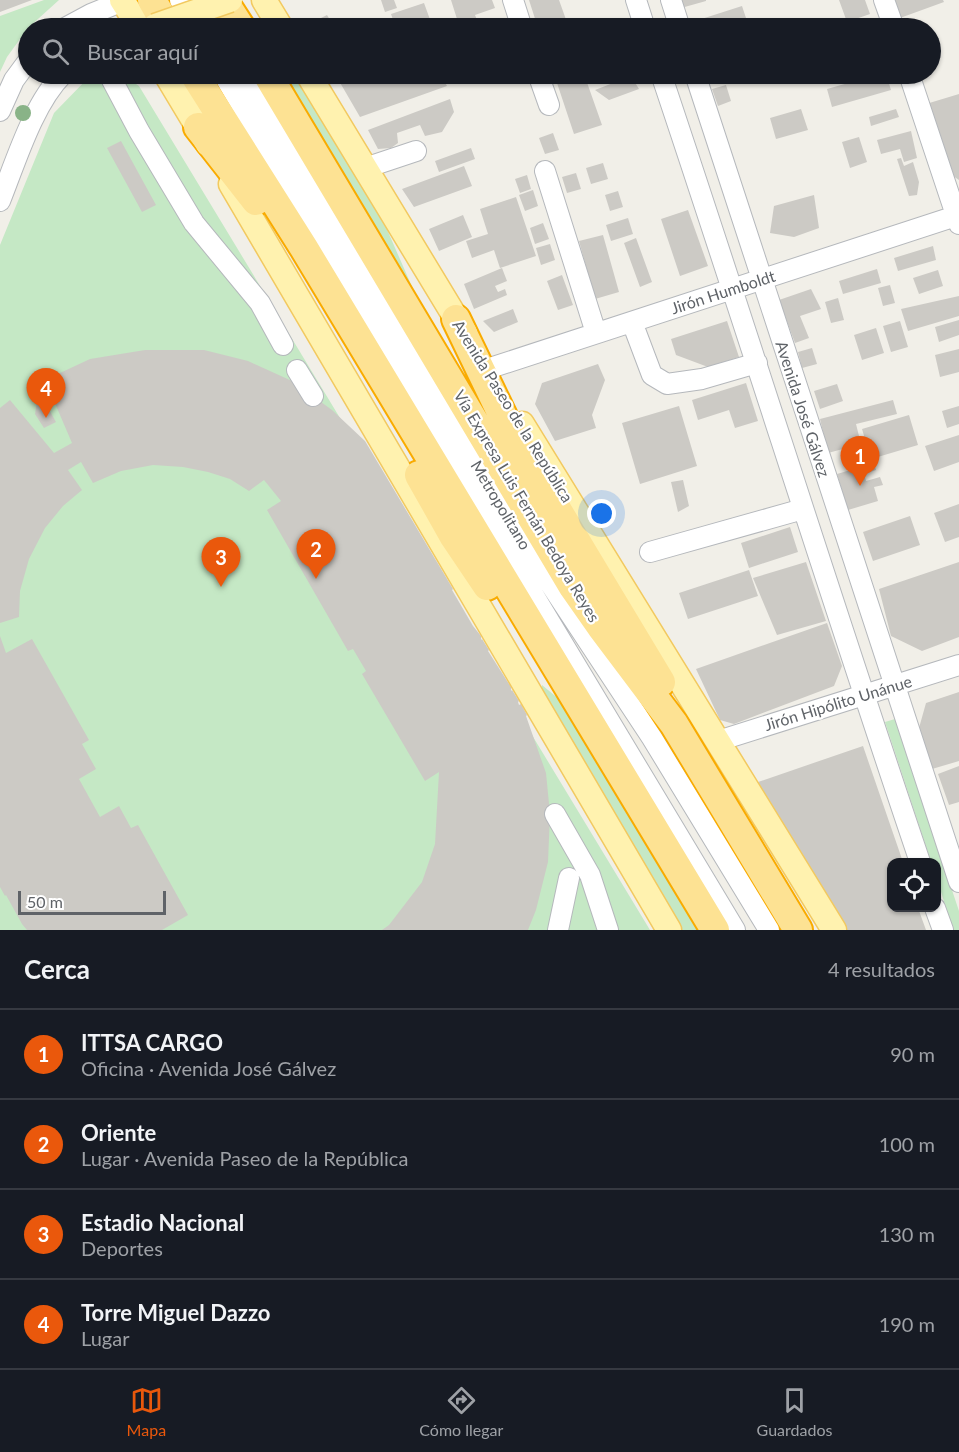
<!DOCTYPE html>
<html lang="es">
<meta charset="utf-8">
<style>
body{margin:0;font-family:Lato,sans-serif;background:#242831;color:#f1f3f6}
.controls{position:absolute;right:18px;bottom:18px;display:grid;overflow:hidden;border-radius:12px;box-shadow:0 2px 4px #0004}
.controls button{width:54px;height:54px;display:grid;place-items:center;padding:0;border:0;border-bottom:2px solid #363941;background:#171b24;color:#f1f3f6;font:30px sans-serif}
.scale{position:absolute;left:18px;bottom:15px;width:148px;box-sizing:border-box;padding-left:6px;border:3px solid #5f6368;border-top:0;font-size:16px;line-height:21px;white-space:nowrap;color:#5f6368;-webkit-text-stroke:4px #fff;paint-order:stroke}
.you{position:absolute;left:602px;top:514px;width:21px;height:21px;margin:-15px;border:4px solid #fff;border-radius:50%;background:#1a73e8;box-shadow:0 0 0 9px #1a73e833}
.badge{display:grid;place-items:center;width:39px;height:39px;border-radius:50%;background:#ea580c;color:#fff;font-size:20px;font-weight:700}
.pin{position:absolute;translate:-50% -50px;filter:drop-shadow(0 2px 3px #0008)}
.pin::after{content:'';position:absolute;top:32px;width:21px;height:18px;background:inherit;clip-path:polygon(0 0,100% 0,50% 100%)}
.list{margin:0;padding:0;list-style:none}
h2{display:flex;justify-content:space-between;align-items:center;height:78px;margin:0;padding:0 24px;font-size:26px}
h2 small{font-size:20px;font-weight:400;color:#9ea1a6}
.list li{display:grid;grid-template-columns:39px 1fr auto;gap:18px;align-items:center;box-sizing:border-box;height:90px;padding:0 24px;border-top:2px solid #363941}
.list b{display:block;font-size:22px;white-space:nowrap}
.list p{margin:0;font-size:20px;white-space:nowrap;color:#9ea1a6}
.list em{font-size:20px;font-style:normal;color:#9ea1a6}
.icon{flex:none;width:33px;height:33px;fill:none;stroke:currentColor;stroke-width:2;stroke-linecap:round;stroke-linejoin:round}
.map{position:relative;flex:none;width:959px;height:930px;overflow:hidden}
.search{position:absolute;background:#171b24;box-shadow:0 2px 4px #0004;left:18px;right:18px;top:18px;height:66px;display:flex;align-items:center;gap:15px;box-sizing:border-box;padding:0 21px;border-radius:33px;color:#9ea1a6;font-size:22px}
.sheet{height:438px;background:#171b24}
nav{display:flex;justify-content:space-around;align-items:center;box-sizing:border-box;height:84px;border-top:2px solid #363941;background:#171b24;font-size:16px;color:#9ea1a6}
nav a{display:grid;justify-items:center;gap:3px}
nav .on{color:#ea580c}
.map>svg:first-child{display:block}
</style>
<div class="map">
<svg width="959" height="930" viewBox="0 0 959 930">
<rect width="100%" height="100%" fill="#f1efe8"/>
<path fill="#c5e8c5" d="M44,0h15l-31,28 -21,29 -7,15v-56z
M106,74h15l18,12 511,844h-650v-685l54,-132 35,-36z
M281,74h20l81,144 31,71z
M542,685l24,20 133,225h-21l-137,-233z
M895,719l64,192v19h-6l-16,-51 -1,-17h-5l-46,-140z"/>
<path fill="#cccac5" d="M0,0h32l-32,12z
M381,0h13l3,8 -12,4z
M451,0h41l3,8 -20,7 5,13h-29l-2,-6 8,-3z
M529,0h30l10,28h-31z
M679,0h27v1l-25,7z
M839,0h26l5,14 -23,8z
M893,0h50l1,2 -44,16z
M424,3l8,22 -11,3h-25l-5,-14z
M742,6l4,12 -34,10h-21l-2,-5z
M327,15l8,13h-31l-1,-1z
M863,18l3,10h-36z
M335,74h33l-4,1 4,7 23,-8h50l6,12 -87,31z
M554,74h30l18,51 -28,9z
M880,74h6l5,16 -59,17 -5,-18z
M631,76l8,13 -30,11 -14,-10z
M726,85l5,16 -13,5 -6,-17z
M959,94v86l-13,-9 -20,-67z
M450,99l4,13 -12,20 -17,4 -5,-11 -23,8 1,10 -7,5 -13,1 -10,-19z
M801,109l7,21 -32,9 -6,-21z
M896,109l3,8 -28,9 -2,-9z
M911,131l6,27 -13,4 -4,-13 -19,5 -4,-14z
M553,133l6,17 -14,4 -6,-16z
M859,137l8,25 -17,6 -8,-26z
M121,141l35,64 -14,7 -35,-64z
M471,148l4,11 -36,13 -4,-11z
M901,158l3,8 9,-4 6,20 -2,13 -8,1 -12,-37z
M603,163l5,16 -17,5 -5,-16z
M464,166l8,20 -58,21 -12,-18z
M576,173l5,16 -14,4 -5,-16z
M527,175l4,14 -11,4 -5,-14z
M533,190l5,16 -13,5 -6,-16z
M618,191l5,16 -13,4 -5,-16z
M814,195l5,33 -25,9 -24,-4 4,-27z
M516,197l20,59 -36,12 -6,-18 -22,8 -6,-17 22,-7 -8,-25z
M688,210l20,56 -28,10 -19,-57z
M463,215l9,22 -33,14 -10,-22z
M628,218l5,16 -22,7 -5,-16z
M543,223l6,16 -14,5 -5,-16z
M603,235l16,57 -24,7 -16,-58z
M636,238l16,44 -12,5 -16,-44z
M550,244l5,16 -14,5 -5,-17z
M933,246l3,14 -38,11 -4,-13z
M502,268l5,13 -12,5 3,6 7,-3 2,6 -33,14 -10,-25z
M877,269l4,14 -38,11 -4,-13z
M938,270l5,16 -24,8 -6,-16z
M562,275l11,30 -15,5 -11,-29z
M890,285l5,18 -12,3 -5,-18z
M811,289l10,20 -21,7 9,22 -14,5 -16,-43z
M959,296v20l-51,15 -7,-22z
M838,298l6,22 -13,3 -6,-21z
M513,309l5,13 -24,10 -11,-11z
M959,320v15l-20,7 -4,-15z
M727,321l12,36 -31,10 -32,-12 -5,-16z
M900,321l8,26 -17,5 -8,-26z
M876,328l8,25 -22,7 -8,-25z
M812,348l5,16 -15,4 -4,-16z
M959,349v23l-19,5 -5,-22z
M145,350h59l44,11 44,20 40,29 33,31 88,148 -1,1 21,36 8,10v4l1,-1 7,11 -1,1 23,36v4l1,-1 7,11 -1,1 1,3 2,-1 6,11 -1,1 20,57 4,41 -2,48 -12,48 -8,20h-146l7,-5 33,-43 13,-38 4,-72 -14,9 -63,-107 4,-3 -13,-22 -5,2 -81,-141 14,-9 -17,-21 -15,11 -19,-12 -22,-7 -25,-5 -30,-2 -32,6 -28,12 -12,-21 -13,8 14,20 -19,16 -18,22 -16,31 -9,32 -1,26 -19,6v-215l10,-8 44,53 18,-10 -27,-63 45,-21z
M598,364l7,16 -13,35 4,13 -41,13 -20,-37 7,-21z
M746,383l12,38 -23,7 -6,-18 -31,10 -6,-20z
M837,384l6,17 -23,8 -6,-18z
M893,400l4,14 -41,10 5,20 -33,9 -8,-34z
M37,402l10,4 9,16 -12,6 -9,-14z
M679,406l18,60 -57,18 -18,-61z
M959,406v18l-12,4 -5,-17z
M909,415l9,30 -47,14 -9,-30z
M959,435v27l-25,9 -9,-25z
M874,463l2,7 -12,4 2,7 14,-4 3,8 -9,2 4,14 -30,9 -11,-36z
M683,480l6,26 -11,6 -7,-30z
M959,504v33l-14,5 -11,-29z
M910,516l10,29 -47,16 -10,-29z
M790,527l8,25 -49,16 -8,-25z
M806,562l20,59 -49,14 -24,-57z
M959,562v75l-37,14 -31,-15 -12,-47z
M749,570l9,26 -70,23 -9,-26z
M827,623l15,43 -8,20 -100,38 -14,-4 -24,-51z
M0,636l6,17 26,-14 57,101 -7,4 14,25 -17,10 21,38 19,-11 12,22 7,-3 50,90 -26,15h-135l-5,-6 -16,-29 -1,1 -5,-9z
M959,692v69l-27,8 -13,-41 7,-25z
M863,746l40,116h-11v46h26l8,22h-80l-88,-148z
M959,766v36l-10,3 -11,-31z"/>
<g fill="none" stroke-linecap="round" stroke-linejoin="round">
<defs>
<path id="minor" d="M180,0l17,28
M201,0l17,28
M513,0l9,28
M636,0l9,28
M671,0l9,28
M884,0l10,28
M65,28l26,-14 32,-13
M114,74l-2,6 27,51 55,92 66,80 23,42
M223,74l182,307 330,549
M245,74l271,458 136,206 117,192
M538,74l11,31
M661,74c88,262 170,526 259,788
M695,74l264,808
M909,74l50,150
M0,111l14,-31 14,-19
M365,168l51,-17
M545,171l51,162
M0,201c16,-40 33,-97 63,-127
M632,322l20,53 15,9 35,-5 55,-16
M487,369l472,-154
M297,370l16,26
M650,552l153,-43
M718,741l241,-76
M555,814l35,61 18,55
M935,908l8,22
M558,930l11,-52"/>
<path id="major" d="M122,0l18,28
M264,0l17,28
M166,74l42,70
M308,74l157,259
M231,184l438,746
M522,424l312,506"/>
<path id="highway" d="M152,0l16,28
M223,0l18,28
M194,74l110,174 411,682
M267,74l306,513 28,40 73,97 124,206
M198,127l58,74
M456,319l54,112 151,251
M419,475l35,62 33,49"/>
</defs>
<use href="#minor" stroke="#b5b8bc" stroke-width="22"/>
<use href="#major" stroke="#f2c960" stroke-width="27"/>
<use href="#highway" stroke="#f9ab00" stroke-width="32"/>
<use href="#minor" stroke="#fff" stroke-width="20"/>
<use href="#major" stroke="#fff2af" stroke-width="24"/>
<use href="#highway" stroke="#fde293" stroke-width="28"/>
<defs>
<path id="major-bridge" d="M155,26l75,-26"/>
</defs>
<use href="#major-bridge" stroke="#f2c960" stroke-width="27" stroke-linecap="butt"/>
<use href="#major-bridge" stroke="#fff2af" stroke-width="24"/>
</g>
<circle fill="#89b387" cx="23" cy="113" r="8"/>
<g text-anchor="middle" stroke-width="4.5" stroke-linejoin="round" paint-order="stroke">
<g font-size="16" fill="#5f6368" stroke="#fff">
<text transform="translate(723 292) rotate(-18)" y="6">Jirón Humboldt</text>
<text transform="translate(803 409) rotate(72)" y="6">Avenida José Gálvez</text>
<text transform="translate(513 411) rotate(58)" y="6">Avenida Paseo de la República</text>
<text transform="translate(501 505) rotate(59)" y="6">Metropolitano</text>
<text transform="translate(527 506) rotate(59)" y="6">Vía Expresa Luis Fernán Bedoya Reyes</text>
<text transform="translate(838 703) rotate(-17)" y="6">Jirón Hipólito Unánue</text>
</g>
</g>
</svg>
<div class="controls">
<button><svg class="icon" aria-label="locate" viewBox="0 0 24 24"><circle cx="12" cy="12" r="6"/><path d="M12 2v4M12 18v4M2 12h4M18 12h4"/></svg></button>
</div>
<div class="scale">50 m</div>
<div class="you"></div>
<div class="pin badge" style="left:860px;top:486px">1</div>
<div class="pin badge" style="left:316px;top:579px">2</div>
<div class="pin badge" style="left:221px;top:587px">3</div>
<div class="pin badge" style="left:46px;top:418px">4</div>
<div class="search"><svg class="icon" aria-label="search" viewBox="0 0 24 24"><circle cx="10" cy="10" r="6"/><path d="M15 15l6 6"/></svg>Buscar aquí</div>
</div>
<section class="sheet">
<h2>Cerca<small>4 resultados</small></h2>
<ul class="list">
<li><span class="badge">1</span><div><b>ITTSA CARGO</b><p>Oficina · Avenida José Gálvez</p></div><em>90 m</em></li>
<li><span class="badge">2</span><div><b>Oriente</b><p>Lugar · Avenida Paseo de la República</p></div><em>100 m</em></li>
<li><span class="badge">3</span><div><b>Estadio Nacional</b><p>Deportes</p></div><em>130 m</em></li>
<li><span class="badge">4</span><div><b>Torre Miguel Dazzo</b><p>Lugar</p></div><em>190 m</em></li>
</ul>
</section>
<nav>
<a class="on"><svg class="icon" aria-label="map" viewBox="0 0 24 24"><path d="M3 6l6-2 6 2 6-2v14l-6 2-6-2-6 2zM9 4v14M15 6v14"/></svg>Mapa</a>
<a><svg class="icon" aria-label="directions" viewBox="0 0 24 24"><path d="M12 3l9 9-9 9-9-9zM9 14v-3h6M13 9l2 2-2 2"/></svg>Cómo llegar</a>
<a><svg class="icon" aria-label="saved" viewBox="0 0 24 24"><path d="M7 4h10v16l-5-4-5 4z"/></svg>Guardados</a>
</nav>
